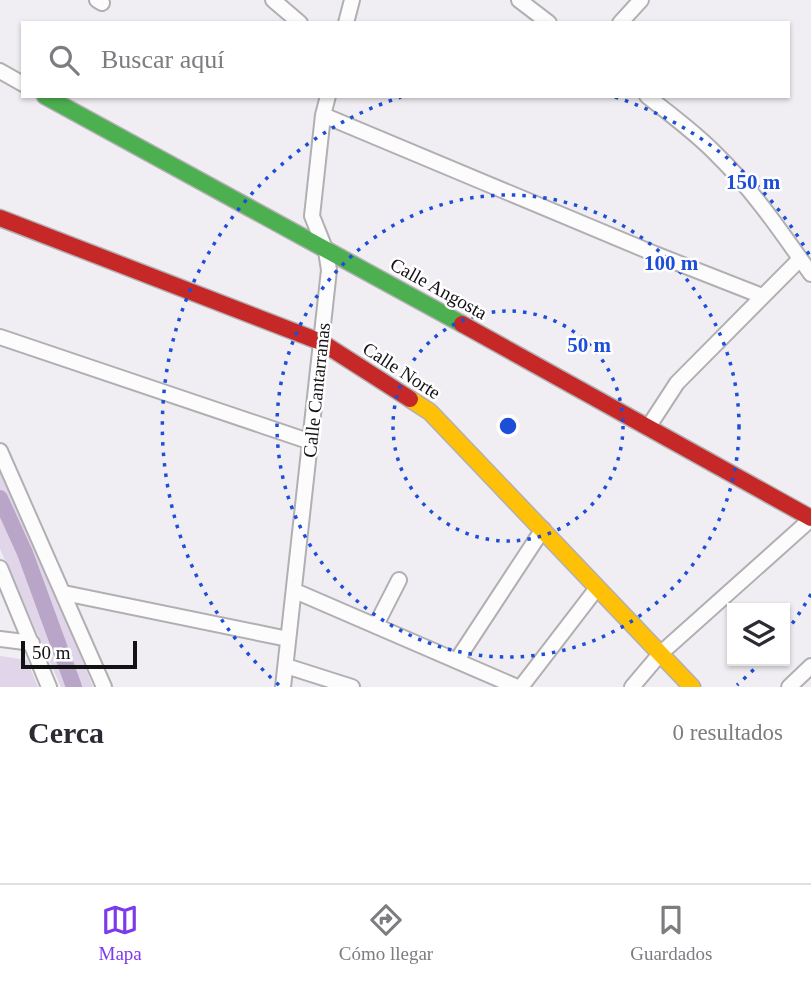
<!DOCTYPE html>
<html lang="es">
<meta charset="utf-8">
<style>
body{margin:0;font-family:Georgia,serif;background:#f2f2f3;color:#2b2b33}
.controls{position:absolute;right:21px;bottom:21px;display:grid;overflow:hidden;border-radius:0px;box-shadow:0 2px 5px #0004}
.controls button{width:63px;height:63px;display:grid;place-items:center;padding:0;border:0;border-bottom:2px solid #e1e1e2;background:#fff;color:#2b2b33;font:35px sans-serif}
.scale{position:absolute;left:21px;bottom:18px;width:116px;box-sizing:border-box;padding-left:7px;border:4px solid #121114;border-top:0;font-size:19px;line-height:24px;white-space:nowrap;color:#121114;-webkit-text-stroke:5px #fff;paint-order:stroke}
.list{margin:0;padding:0;list-style:none}
h2{display:flex;justify-content:space-between;align-items:center;height:91px;margin:0;padding:0 28px;font-size:30px}
h2 small{font-size:23px;font-weight:400;color:#7c7c81}
.icon{flex:none;width:38px;height:38px;fill:none;stroke:currentColor;stroke-width:2;stroke-linecap:round;stroke-linejoin:round}
.map{position:relative;flex:none;width:811px;height:687px;overflow:hidden}
.search{position:absolute;background:#fff;box-shadow:0 2px 5px #0004;left:21px;right:21px;top:21px;height:77px;display:flex;align-items:center;gap:18px;box-sizing:border-box;padding:0 24px;border-radius:0px;color:#7c7c81;font-size:26px}
.sheet{height:196px;background:#fff}
nav{display:flex;justify-content:space-around;align-items:center;box-sizing:border-box;height:98px;border-top:2px solid #e1e1e2;background:#fff;font-size:19px;color:#7c7c81}
nav a{display:grid;justify-items:center;gap:4px}
nav .on{color:#7c3aed}
.map>svg:first-child{display:block}
</style>
<div class="map">
<svg width="811" height="687" viewBox="0 0 811 687">
<rect width="100%" height="100%" fill="#f1eef3"/>
<path fill="#e0d5e9" d="M0,452l93,235h-32l-61,-138z
M0,656l27,4 11,27h-38z"/>
<g fill="none" stroke-linecap="round" stroke-linejoin="round">
<path stroke="#b8a5c7" stroke-width="16" d="M0,498l25,55 49,134"/>
<defs>
<path id="street" d="M97,0l5,3
M273,0l27,23
M519,0l30,23
M346,23l6,-23
M620,23l21,-23
M0,71l23,13
M647,96c24,19 49,37 70,59 36,35 65,78 94,119
M323,115l332,139 107,42
M0,337l311,105
M649,426l28,-43 123,-124
M0,451l104,236
M0,568l49,119
M295,591l222,96
M64,593l224,46
M376,625l23,-45
M0,639l32,4
M457,660l86,-131
M286,666l66,21
M283,687l46,-417 -3,-19 -14,-35 11,-101 5,-19
M521,687l76,-99
M632,687l28,-33 151,-135
M789,687l22,-21"/>
<path id="fast" d="M45,96l417,228"/>
<path id="slow" d="M410,399l20,13 262,275"/>
<path id="jam" d="M0,218l321,124 89,57
M462,324l349,194"/>
</defs>
<use href="#street" stroke="#b2afb3" stroke-width="18"/>
<use href="#fast" stroke="#b2afb3" stroke-width="19"/>
<use href="#slow" stroke="#b2afb3" stroke-width="19"/>
<use href="#jam" stroke="#b2afb3" stroke-width="19"/>
<use href="#street" stroke="#fdfcfd" stroke-width="14"/>
<use href="#fast" stroke="#4caf50" stroke-width="16"/>
<use href="#slow" stroke="#ffc107" stroke-width="16"/>
<use href="#jam" stroke="#c62828" stroke-width="16"/>
</g>
<g fill="none" stroke="#1d4ed8" stroke-width="3.5" stroke-dasharray="3.5 7">
<circle cx="508" cy="426" r="115"/>
<circle cx="508" cy="426" r="231"/>
<path d="M811 594A346 346 0 0 1 786 632M761 662A346 346 0 0 1 737 685M279 685A346 346 0 0 1 401 97M615 97A346 346 0 0 1 811 258"/>
</g>
<g text-anchor="middle" stroke-width="5" stroke-linejoin="round" paint-order="stroke">
<g font-size="19" fill="#121114" stroke="#fff">
<text transform="translate(439 288) rotate(29)" y="7">Calle Angosta</text>
<text transform="translate(402 370) rotate(33)" y="7">Calle Norte</text>
<text transform="translate(316 390) rotate(-84)" y="7">Calle Cantarranas</text>
</g>
</g>
<circle cx="508" cy="426" r="10" fill="#1d4ed8" stroke="#fff" stroke-width="3.5"/>
<g font-size="21" text-anchor="middle" font-weight="bold" fill="#1d4ed8" stroke="#fff" stroke-width="5" stroke-linejoin="round" paint-order="stroke">
<text x="753" y="189">150 m</text>
<text x="671" y="270">100 m</text>
<text x="589" y="352">50 m</text>
</g>
</svg>
<div class="controls">
<button><svg class="icon" aria-label="layers" viewBox="0 0 24 24"><path d="M12 4l9 5-9 5-9-5zM3 14l9 5 9-5"/></svg></button>
</div>
<div class="scale">50 m</div>
<div class="search"><svg class="icon" aria-label="search" viewBox="0 0 24 24"><circle cx="10" cy="10" r="6"/><path d="M15 15l6 6"/></svg>Buscar aquí</div>
</div>
<section class="sheet">
<h2>Cerca<small>0 resultados</small></h2>
<ul class="list">
</ul>
</section>
<nav>
<a class="on"><svg class="icon" aria-label="map" viewBox="0 0 24 24"><path d="M3 6l6-2 6 2 6-2v14l-6 2-6-2-6 2zM9 4v14M15 6v14"/></svg>Mapa</a>
<a><svg class="icon" aria-label="directions" viewBox="0 0 24 24"><path d="M12 3l9 9-9 9-9-9zM9 14v-3h6M13 9l2 2-2 2"/></svg>Cómo llegar</a>
<a><svg class="icon" aria-label="saved" viewBox="0 0 24 24"><path d="M7 4h10v16l-5-4-5 4z"/></svg>Guardados</a>
</nav>
